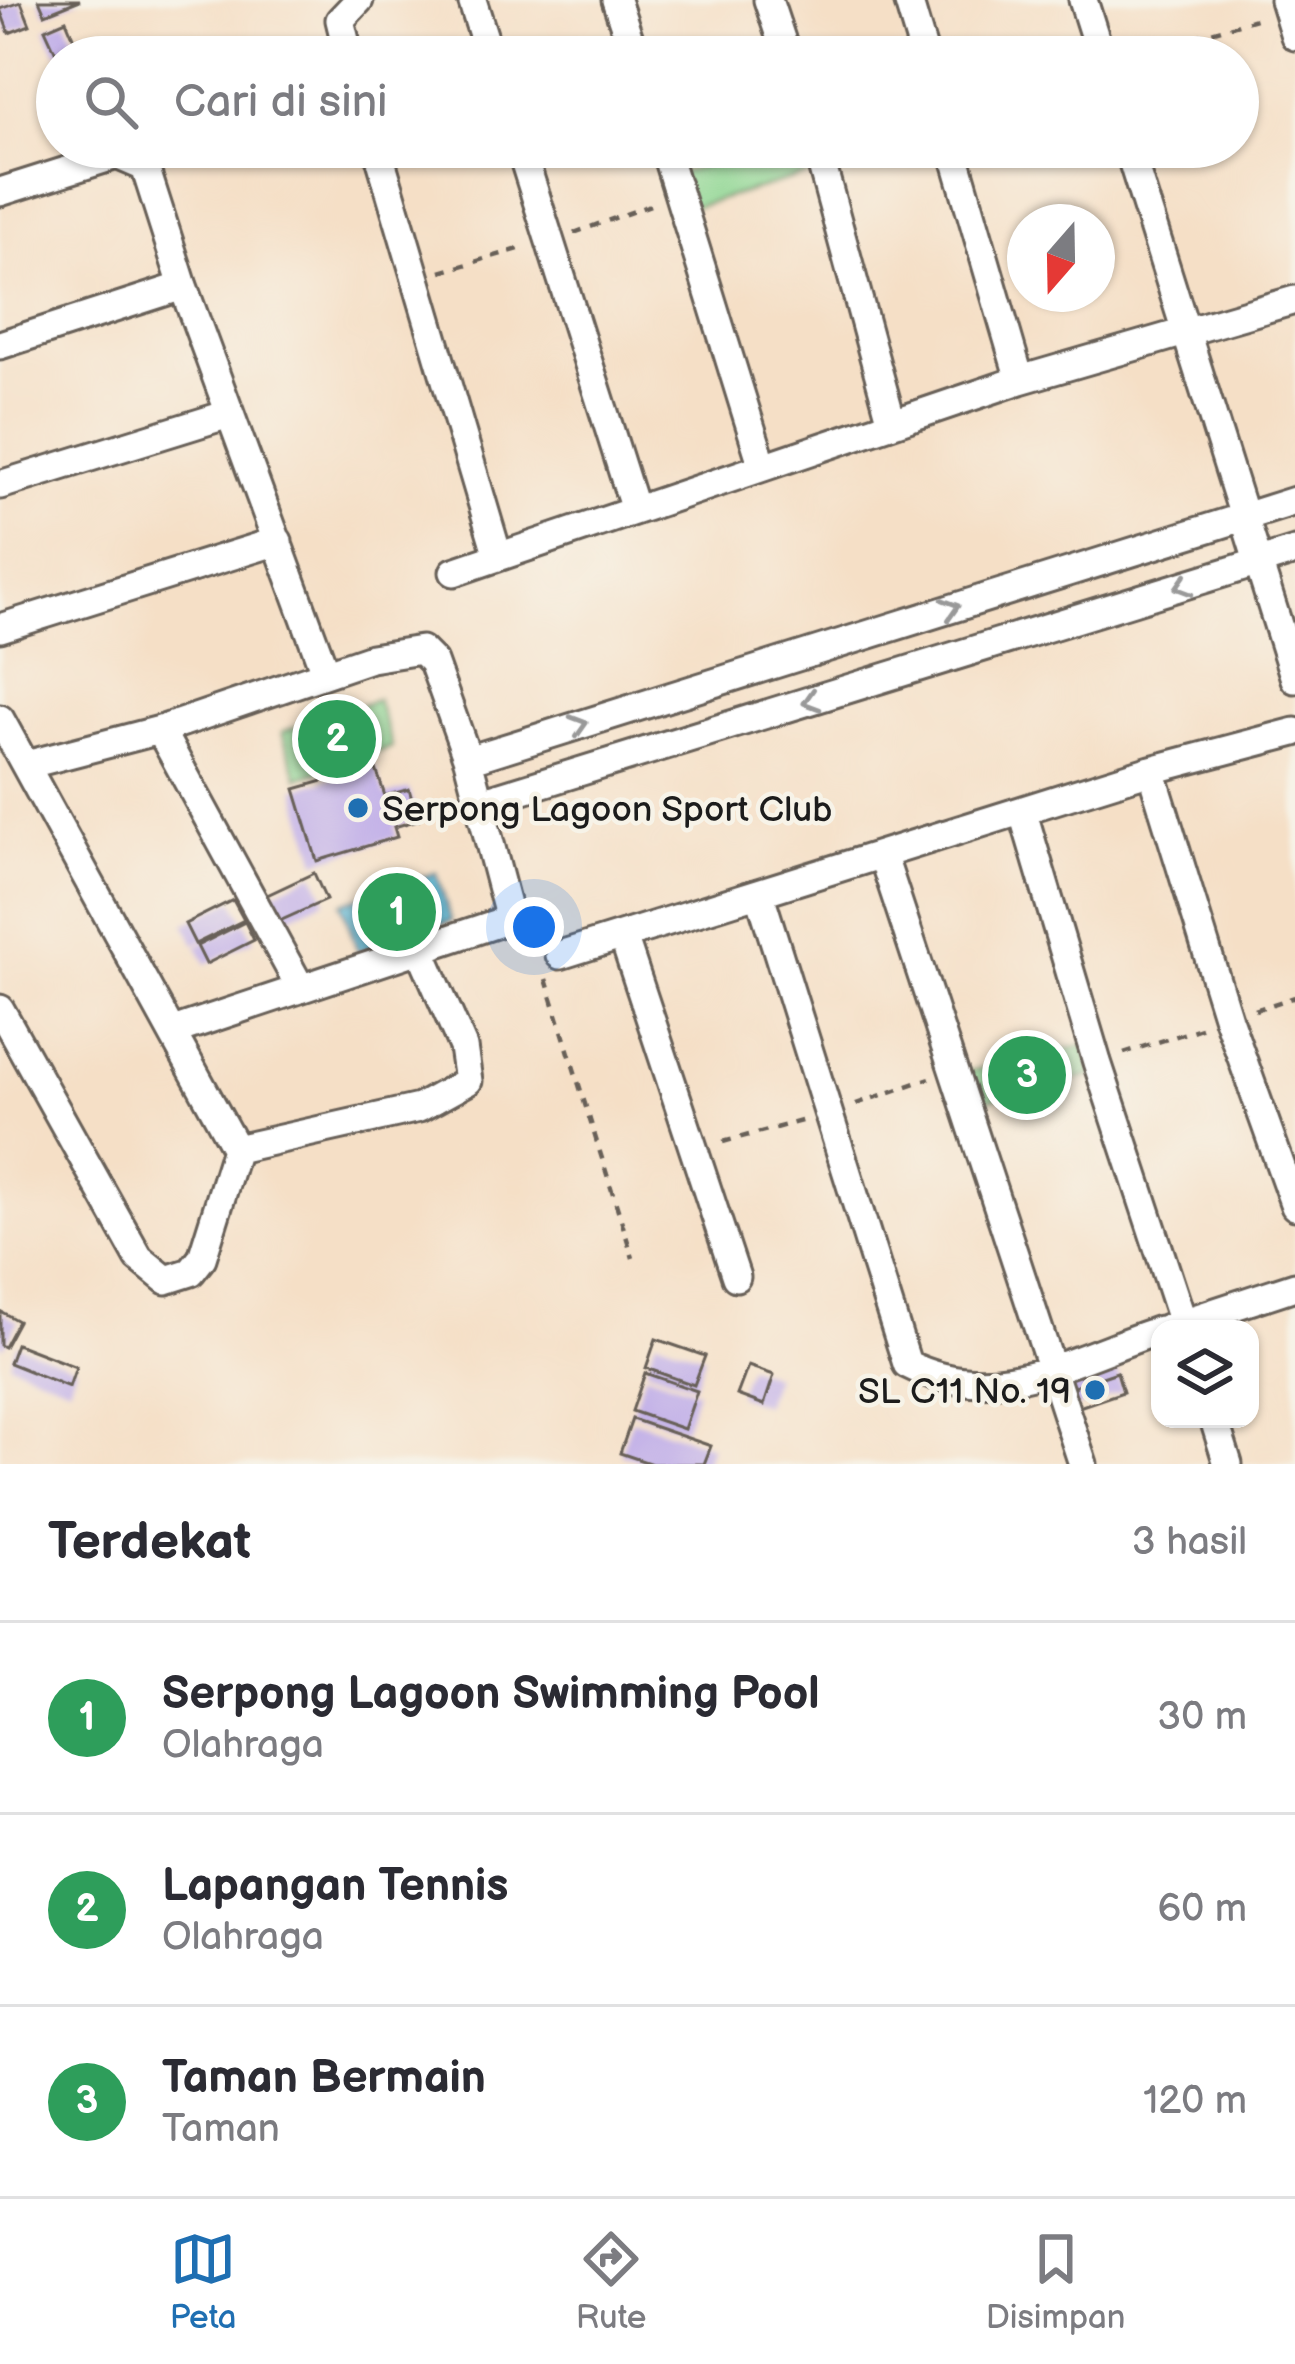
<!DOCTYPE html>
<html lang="id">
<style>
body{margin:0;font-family:"Balsamiq Sans",sans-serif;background:#f2f2f3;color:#2b2b33}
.controls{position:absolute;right:36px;bottom:36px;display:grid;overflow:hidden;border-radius:24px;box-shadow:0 3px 9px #0004}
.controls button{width:108px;height:108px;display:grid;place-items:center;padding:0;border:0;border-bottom:3px solid #e1e1e2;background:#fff;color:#2b2b33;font:60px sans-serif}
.compass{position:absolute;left:1007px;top:204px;width:108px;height:108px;border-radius:50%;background:#fff;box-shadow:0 3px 9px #0004;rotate:200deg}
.you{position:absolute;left:534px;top:927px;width:42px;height:42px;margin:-30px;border:9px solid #fff;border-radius:50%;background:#1a73e8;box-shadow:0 0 0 18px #1a73e833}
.badge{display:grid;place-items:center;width:78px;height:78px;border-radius:50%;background:#1f6fb2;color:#fff;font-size:39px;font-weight:700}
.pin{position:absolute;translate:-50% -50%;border:6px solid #fff;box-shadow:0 3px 12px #0006}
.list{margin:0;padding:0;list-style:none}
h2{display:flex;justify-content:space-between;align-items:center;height:156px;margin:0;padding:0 48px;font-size:51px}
h2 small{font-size:39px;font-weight:400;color:#7c7c81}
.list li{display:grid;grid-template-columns:78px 1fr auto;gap:36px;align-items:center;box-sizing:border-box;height:192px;padding:0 48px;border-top:3px solid #e1e1e2}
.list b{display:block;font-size:45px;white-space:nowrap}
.list p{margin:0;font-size:39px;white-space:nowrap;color:#7c7c81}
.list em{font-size:39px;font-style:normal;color:#7c7c81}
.icon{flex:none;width:66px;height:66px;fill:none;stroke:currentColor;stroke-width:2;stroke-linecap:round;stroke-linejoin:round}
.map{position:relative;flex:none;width:1295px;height:1464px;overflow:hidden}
.search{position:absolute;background:#fff;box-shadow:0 3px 9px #0004;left:36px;right:36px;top:36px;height:132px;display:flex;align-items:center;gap:30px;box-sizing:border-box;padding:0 42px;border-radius:66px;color:#7c7c81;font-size:45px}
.sheet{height:732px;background:#fff}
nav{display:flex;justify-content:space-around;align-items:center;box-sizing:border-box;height:168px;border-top:3px solid #e1e1e2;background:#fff;font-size:33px;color:#7c7c81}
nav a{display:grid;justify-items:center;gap:6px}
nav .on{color:#1f6fb2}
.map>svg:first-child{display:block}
</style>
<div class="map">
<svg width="1295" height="1464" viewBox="0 0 1295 1464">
<rect width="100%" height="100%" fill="#f7f3e8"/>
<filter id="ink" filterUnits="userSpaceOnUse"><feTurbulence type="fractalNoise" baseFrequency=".00833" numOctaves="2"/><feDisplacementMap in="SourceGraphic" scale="24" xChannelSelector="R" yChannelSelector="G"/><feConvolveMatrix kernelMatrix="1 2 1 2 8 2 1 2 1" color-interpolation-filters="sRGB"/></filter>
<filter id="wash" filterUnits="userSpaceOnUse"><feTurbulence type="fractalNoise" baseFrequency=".004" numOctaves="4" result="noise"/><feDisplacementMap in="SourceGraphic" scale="48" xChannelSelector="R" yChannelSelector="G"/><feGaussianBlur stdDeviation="2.7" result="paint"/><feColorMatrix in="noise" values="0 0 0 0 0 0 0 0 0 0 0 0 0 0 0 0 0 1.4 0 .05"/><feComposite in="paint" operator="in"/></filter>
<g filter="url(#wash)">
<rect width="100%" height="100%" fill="#f5dfc6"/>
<path fill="#8cd591" stroke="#547856" stroke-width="3" d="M771,147h46l7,23 -141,40 -10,-35z
M377,700l15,47 -94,31 -16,-46z
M1085,1045l7,31 -123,28 -7,-31z"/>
<path fill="#66c5e4" stroke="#417080" stroke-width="3" d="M436,873l15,48 -93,30 -16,-48z"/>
<g id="blocks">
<path fill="#b9a5e8" d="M39,0h41l-35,14z
M21,2l9,23 -21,8 -9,-24z
M66,20l10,24 -20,9 -11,-24z
M375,766l10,30 24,-7 9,31 -24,7 3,10 -80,24 -22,-72z
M314,873l12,27 -51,23 -12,-26z
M233,900l11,20 -49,24 -10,-20z
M245,922l9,18 -48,24 -9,-18z
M0,1311l18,10 -14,26 -4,-2z
M656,1339l49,17 -11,29 -48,-17z
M16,1344l60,23 -7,20 -60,-24z
M748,1366l26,9 -10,30 -27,-10z
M1117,1372l6,20 -50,17 -6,-20z
M645,1373l52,18 -13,38 -52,-18z
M632,1419l79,27 -7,18h-52l-32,-11z"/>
</g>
</g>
<g filter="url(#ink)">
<use href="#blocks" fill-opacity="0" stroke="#686058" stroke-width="3"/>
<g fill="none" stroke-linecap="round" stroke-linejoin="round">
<defs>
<path id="minor" d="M472,0l18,57
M616,0l19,57
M768,0l19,57
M908,0l17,57
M1083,0l18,57
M1284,0l11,36
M349,57l-9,-37 19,-20
M377,147l121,409
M520,147l115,363
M664,147l99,320
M817,147l75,276
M952,147l68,233
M1128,147l167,532
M0,192l117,-37 28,12 38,119 142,386
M0,345l183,-59
M0,485l229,-71
M454,572l566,-192 275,-80
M0,628l278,-87
M0,719l236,430 -34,109 -11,14 -25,8 -27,-22 -139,-249
M160,730l139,255
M468,760l827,-259
M26,765l134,-35 211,-72 50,-8 12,12 35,98 40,152 -7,10 -328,109
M1151,770l77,249 67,187
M478,803l817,-252
M1023,813l74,249 88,267
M883,857l200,607
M760,895l147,469c88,45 167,-6 253,-34
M623,936l113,341
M560,955l591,-185 144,-38
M236,1149l183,-41 49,-27 -5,-34 -43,-98
M1167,1328l128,-42
M1214,1419l14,45"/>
</defs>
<use href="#minor" stroke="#686058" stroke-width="33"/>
<path stroke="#686058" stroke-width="4.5" stroke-dasharray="9 9" stroke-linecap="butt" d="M1126,57l133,-39
M574,233l79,-29
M441,272l81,-24
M546,979l87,279
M1255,1010l40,-13
M1124,1053l80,-26
M856,1104l74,-26
M723,1142l82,-22"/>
<use href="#minor" stroke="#fff" stroke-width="27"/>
</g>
<defs><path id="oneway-chevron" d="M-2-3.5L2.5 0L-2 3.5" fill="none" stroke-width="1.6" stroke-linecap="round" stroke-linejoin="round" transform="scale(3)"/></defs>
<g stroke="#999">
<use href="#oneway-chevron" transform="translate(1183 586) rotate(163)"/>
<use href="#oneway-chevron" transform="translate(951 608) rotate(-17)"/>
<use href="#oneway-chevron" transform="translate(811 701) rotate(163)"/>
<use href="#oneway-chevron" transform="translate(579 725) rotate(-17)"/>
</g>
</g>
<g fill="#1f6fb2" stroke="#f7f3e8" stroke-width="4.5">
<circle cx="358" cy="808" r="12"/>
<circle cx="1095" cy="1390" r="12"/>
</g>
<g text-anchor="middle" stroke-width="9" stroke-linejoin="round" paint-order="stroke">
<g font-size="36" fill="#1c1c1c" stroke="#f7f3e8" text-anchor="start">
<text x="382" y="821">Serpong Lagoon Sport Club</text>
<text x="1071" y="1403" text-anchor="end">SL C11 No. 19</text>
</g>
</g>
</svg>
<div class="controls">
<button><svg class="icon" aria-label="layers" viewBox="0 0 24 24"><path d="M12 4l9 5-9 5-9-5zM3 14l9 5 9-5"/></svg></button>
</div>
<svg class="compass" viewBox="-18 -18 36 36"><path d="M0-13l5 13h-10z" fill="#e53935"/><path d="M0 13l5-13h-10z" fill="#7c7c81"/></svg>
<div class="you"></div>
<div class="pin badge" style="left:397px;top:912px;background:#2e9e5b">1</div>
<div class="pin badge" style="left:337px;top:739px;background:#2e9e5b">2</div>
<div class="pin badge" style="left:1027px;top:1075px;background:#2e9e5b">3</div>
<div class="search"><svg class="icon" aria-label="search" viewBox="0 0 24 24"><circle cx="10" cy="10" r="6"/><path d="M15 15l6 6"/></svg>Cari di sini</div>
</div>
<section class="sheet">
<h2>Terdekat<small>3 hasil</small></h2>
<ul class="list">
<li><span class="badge" style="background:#2e9e5b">1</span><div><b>Serpong Lagoon Swimming Pool</b><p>Olahraga</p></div><em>30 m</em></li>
<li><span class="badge" style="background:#2e9e5b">2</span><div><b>Lapangan Tennis</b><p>Olahraga</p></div><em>60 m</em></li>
<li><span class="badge" style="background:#2e9e5b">3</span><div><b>Taman Bermain</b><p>Taman</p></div><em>120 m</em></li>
</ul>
</section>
<nav>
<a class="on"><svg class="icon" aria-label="map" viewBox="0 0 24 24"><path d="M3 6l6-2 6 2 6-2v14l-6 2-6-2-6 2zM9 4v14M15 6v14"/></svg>Peta</a>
<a><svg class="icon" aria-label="directions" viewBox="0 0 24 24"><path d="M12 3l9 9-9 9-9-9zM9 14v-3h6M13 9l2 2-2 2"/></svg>Rute</a>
<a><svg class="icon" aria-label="saved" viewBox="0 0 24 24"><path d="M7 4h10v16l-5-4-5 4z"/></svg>Disimpan</a>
</nav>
